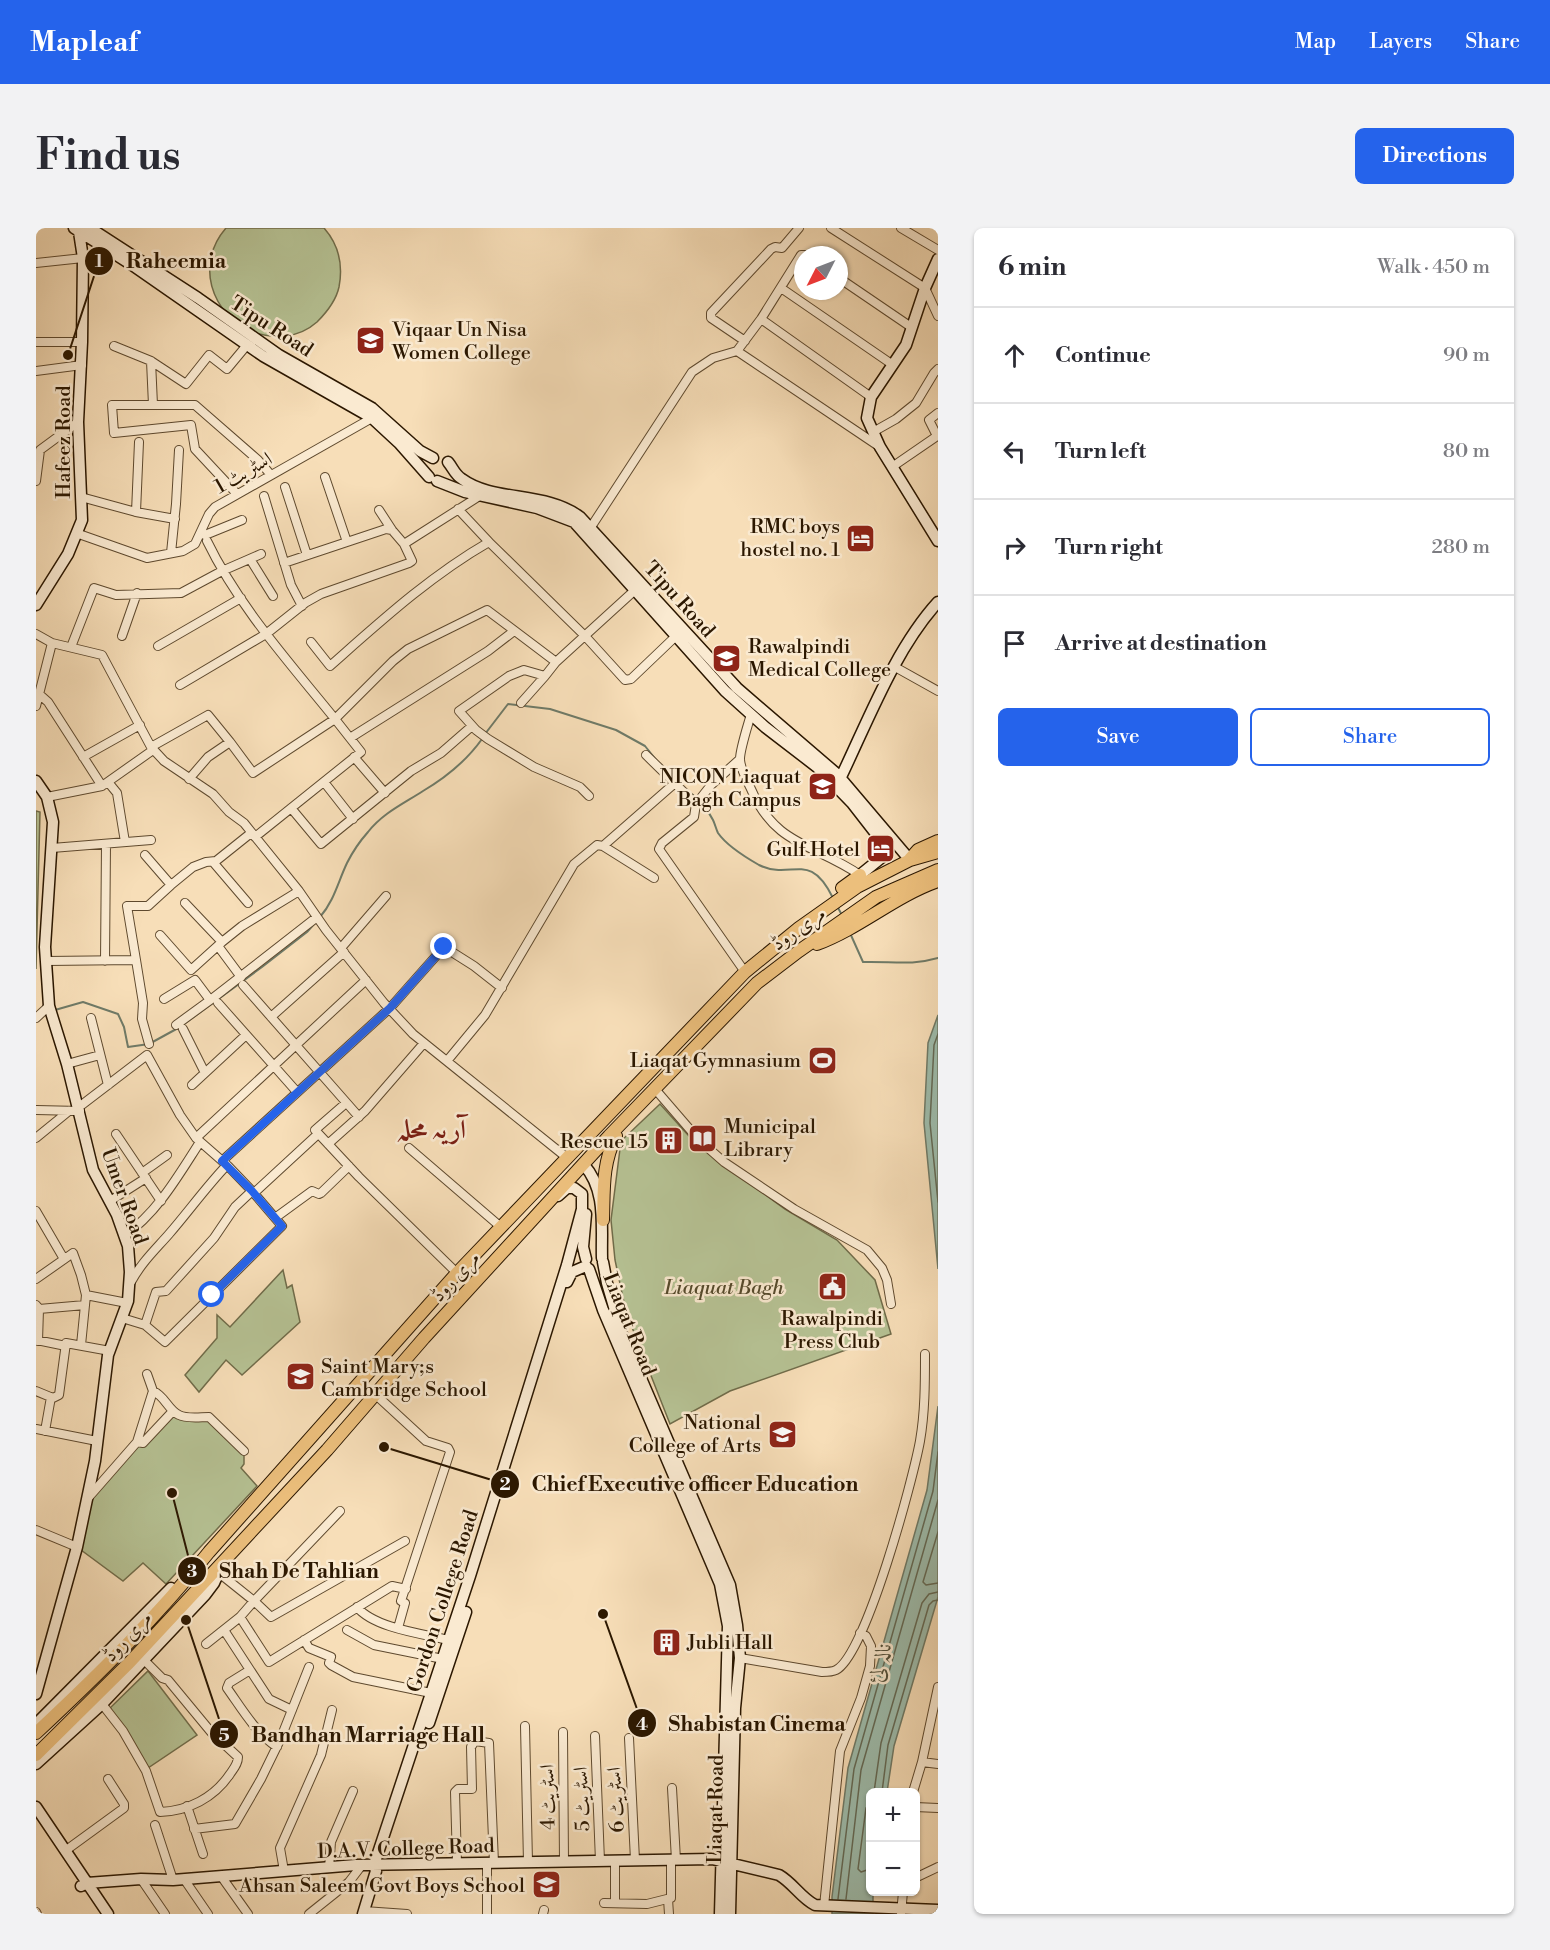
<!DOCTYPE html>
<meta charset="utf-8">
<style>
body{margin:0;font-family:"Libre Bodoni",Amiri,serif;background:#f2f2f3;color:#2b2b33}
.controls{position:absolute;right:18px;bottom:18px;display:grid;overflow:hidden;border-radius:9px;box-shadow:0 2px 4px #0004}
.controls button{width:54px;height:54px;display:grid;place-items:center;padding:0;border:0;border-bottom:2px solid #e1e1e2;background:#fff;color:#2b2b33;font:30px sans-serif}
.compass{position:absolute;left:758px;top:18px;width:54px;height:54px;border-radius:50%;background:#fff;box-shadow:0 2px 4px #0004;rotate:228deg}
.stop{position:absolute;width:18px;height:18px;margin:-14px;border:4px solid #2563eb;border-radius:50%;background:#fff}
.stop.end{background:#2563eb;border-color:#fff;box-shadow:0 2px 6px #0008}
.list{margin:0;padding:0;list-style:none}
h2{display:flex;justify-content:space-between;align-items:center;height:78px;margin:0;padding:0 24px;font-size:26px}
h2 small{font-size:20px;font-weight:400;color:#7c7c81}
.list li{display:grid;grid-template-columns:39px 1fr auto;gap:18px;align-items:center;box-sizing:border-box;height:96px;padding:0 24px;border-top:2px solid #e1e1e2}
.list b{display:block;font-size:22px;white-space:nowrap}
.list em{font-size:20px;font-style:normal;color:#7c7c81}
.actions{display:flex;gap:12px;padding:18px 24px}
.actions a{flex:1;padding:14px 0;border:2px solid #2563eb;border-radius:9px;text-align:center;font-size:21px;color:#2563eb}
.actions .main{background:#2563eb;color:#fff}
.icon{flex:none;width:33px;height:33px;fill:none;stroke:currentColor;stroke-width:2;stroke-linecap:round;stroke-linejoin:round}
.map{position:relative;flex:none;width:902px;height:1686px;overflow:hidden;border-radius:9px}
header{display:flex;align-items:center;gap:36px;box-sizing:border-box;height:84px;padding:0 30px;background:#2563eb;color:#fff}
header strong{font-size:28px}
nav{display:flex;gap:33px;margin-inline-start:auto;font-size:21px}
.intro{display:flex;align-items:center;justify-content:space-between;box-sizing:border-box;height:144px;padding:0 36px}
h1{margin:0;font-size:42px}
.button{padding:15px 27px;border-radius:9px;background:#2563eb;color:#fff;font-size:21px;font-weight:700}
main{display:flex;gap:36px;padding:0 36px}
aside{flex:1;background:#fff;border-radius:9px;box-shadow:0 2px 4px #0004}
.map>svg:first-child{display:block}
</style>
<header>
<strong>Mapleaf</strong>
<nav><a>Map</a><a>Layers</a><a>Share</a></nav>
</header>
<div class="intro"><h1>Find us</h1><a class="button">Directions</a></div>
<main>
<div class="map">
<svg width="902" height="1686" viewBox="0 0 902 1686">
<rect width="100%" height="100%" fill="#f7deb8"/>
<filter id="stains"><feTurbulence type="fractalNoise" baseFrequency=".00333" numOctaves="4"/><feColorMatrix values="0 0 0 0 .2 0 0 0 0 .09 0 0 0 0 .02 0 0 0 .5 -.17"/></filter>
<radialGradient id="worn" r=".72"><stop offset=".6" stop-color="#630" stop-opacity="0"/><stop offset="1" stop-color="#630" stop-opacity=".3"/></radialGradient>
<path fill="#b6c294" stroke="#706c4a" stroke-width="1.5" d="M190,0h98c15,17 19,38 15,59 -3,14 -12,25 -22,35 -9,8 -21,13 -32,14 -60,6 -99,-62 -59,-108z
M0,583l4,1 -4,157z
M624,876l37,41 88,64 52,31 38,40 16,54 -161,57 -60,33 -44,-112 -11,-52 -4,-40 10,-79z
M247,1042l4,18 5,-3 8,37 -58,53 -16,-15 -27,32 -14,-17 32,-37v-23l13,12z
M137,1183l7,5 29,1 35,34v13l-3,4 16,18 -91,98 -23,-21 -20,18 -46,-34 10,-47 50,-58 6,1z
M112,1443l49,64 -49,33 -38,-60z"/>
<path fill="#9dbcac" stroke="#6f7a67" stroke-width="1.5" d="M902,787v254l-14,-146 4,-80z
M902,1178v191l-44,149 -7,46h-17v100h3v22h-41v-17l16,-129 79,-278z"/>
<g fill="none" stroke-linecap="round" stroke-linejoin="round">
<path stroke="#646a56" stroke-width="1.5" d="M902,806l-4,11 -4,78 8,79
M902,1304l-15,50 3,3 12,-2
M838,1564l7,-49 41,-140 7,-9 9,-2
M846,1564l6,-47 41,-140 4,-4 5,-1
M834,1578l-4,2 -8,61 3,3 9,-3
M802,1671l16,-130 79,-278 5,-39
M810,1671l15,-129 77,-270"/>
<path stroke="#6f7a67" stroke-width="2" d="M449,506l23,-30 42,5 66,21 29,16 12,15
M653,564c9,6 19,18 24,28 2,4 3,9 5,13 9,13 27,24 41,32 33,16 50,-16 74,33
M801,678l6,11
M284,689c14,-16 18,-35 27,-54 5,-10 13,-22 21,-31 15,-19 35,-28 55,-41 22,-13 44,-31 59,-52
M814,705l13,29c28,-1 48,4 75,-4
M19,782l28,-8 35,12 6,13 4,20 21,-3 31,-17 82,-60 45,-35 8,-9"/>
<defs>
<path id="street" d="M795,0l94,60 13,28
M865,0l37,22
M0,35l47,-5
M803,50l72,49
M745,60l112,77
M725,91l110,78
M709,113l-34,-23v-5l60,-64 4,-2 7,1 17,-20
M0,114h46
M78,118l37,15 35,23 23,-29 18,14 20,-24
M701,123l143,96
M701,123l24,-32 40,-64h4
M115,133l2,44
M0,143l46,-6
M837,204l23,-13 20,-16 18,-30 4,-4
M856,239l45,-31 -8,-16 9,-7
M289,249l22,65
M0,253l4,-31 38,-28
M249,259l22,68
M201,266l-42,-45 -4,-24 -77,8 -2,-28h83l63,55 13,15
M228,268l27,89 11,21
M45,269l55,15 39,7
M343,282l13,20
M100,284l3,-70
M555,299l101,-155 21,-14 24,-7
M40,305l71,25 36,-7 12,-7 14,-30 6,-7 157,-89
M169,307l37,-15
M453,314l96,94 40,44 6,-1 45,-43
M135,325l5,-49 3,-54
M214,331l23,37
M248,335l102,-34 6,1 12,14 77,-49
M0,406l16,9 -16,63
M86,408l15,-43
M275,414l19,24c51,-45 100,-90 159,-124l-31,-33
M16,415l50,12 49,92 13,14 49,33 16,18 15,11 55,68 27,39 58,73 29,31 153,123
M122,418l83,-48
M35,419l23,-59 22,7 65,-2 41,-22 39,-17
M859,439l43,24
M144,457l86,-51 39,-31 16,-9 88,-31 3,-2 -8,-17
M3,466l9,8 54,84
M485,475l24,-27
M715,486c-3,11 -11,35 -11,45 0,9 7,22 11,30 24,57 64,55 109,86
M314,510l138,-87 26,-20
M115,519l57,-32 22,27
M610,527l50,49
M47,529l57,-32
M318,529l31,36
M704,531l-29,26 -15,19 -2,13 -32,26 -3,6 86,123
M153,551l19,-22 22,-15 23,31 82,-54c-46,-57 -96,-112 -128,-178
M72,554l9,11 8,49
M288,554l29,37
M553,568l-9,-9 -46,-20 -46,-28 -12,-9 -17,-19 50,-35 15,-6 21,6 11,-14 79,-72
M11,569l55,-11 51,-36
M255,580l30,36 90,-73 30,-18 31,-27
M219,609l106,-85 -26,-33 58,-58 15,-12 79,-39 69,52
M567,618l51,32
M16,620l99,-8
M109,627l26,30 22,-18 13,-5 10,-1 35,-28
M177,634l35,41
M149,675l37,39 20,-16 57,-35
M124,707l31,35 31,-28
M182,718l23,31
M305,720l45,-52
M100,732l-9,-54h21l23,-21
M10,733l90,-1 7,43 -1,16 7,25
M69,733l1,-117
M207,757l116,132
M128,771l31,-19 15,20
M182,775l79,89
M235,789l73,-65
M0,790l13,-12
M55,790l17,67
M140,797l37,-27 104,-81
M147,801l22,44
M411,833l38,-46 89,-151 23,-19 6,1 72,-63
M31,836l33,-9
M156,857l54,-50
M619,861l44,51 25,22 70,47 73,41 15,18 5,12 4,24
M310,875l-31,27 44,47 98,96
M43,879l68,-52 33,60 16,23 32,28 24,25 30,35 -117,116 -20,-17 -23,-7
M0,882l44,1
M80,906l45,67
M0,910l33,-27
M160,910l170,-158
M292,916l37,-33 59,-68
M373,920l93,80
M186,933l168,-153 54,-61 30,19 28,22
M106,945l25,-18
M218,965l64,-59 1,1
M74,973l36,-23
M0,983l28,48
M239,990l37,-27 7,3 2,-1 28,-27
M88,1008c34,-24 54,-60 76,-94
M0,1051l37,-26 8,22 5,20 -5,50
M95,1054c10,-19 24,-32 38,-48 20,-23 37,-47 58,-69
M50,1067l41,8
M0,1077l3,4 -1,32
M3,1081l46,-4
M109,1097l11,-33 10,-1 48,-53 21,-31 17,-16
M0,1112l30,6
M0,1163l17,7 6,-3 7,-52 44,8
M117,1163c12,5 15,19 26,24 7,4 21,2 30,2l35,34
M340,1167l50,46 22,7 2,4 -49,149 4,2 -7,25
M0,1201l61,12
M9,1203l6,-34
M101,1214l16,-51 -6,-17
M52,1270l49,-56 6,1 30,-32
M0,1302l41,17
M183,1345l35,28 86,-90
M321,1379c17,21 66,27 92,33
M204,1389l29,45 123,-76 14,3
M188,1402l45,69 23,11
M311,1402l27,15 69,14
M268,1412l5,8 22,9 -2,6 2,2 22,12 78,16
M170,1416l34,-27 14,-16 17,16 134,-76
M704,1430l82,14c4,0 10,0 14,-2 30,-15 77,-191 84,-229 5,-29 5,-58 5,-87
M214,1442l-21,13 -2,5c15,21 28,44 50,59
M66,1476l21,27 23,40 14,41c28,-1 54,-14 70,-38 4,-6 8,-10 8,-17l-27,-25 -43,-52 -6,-2 -18,-18
M489,1498l3,136
M527,1504l1,130
M559,1508l5,125
M593,1510l6,122
M886,1534l16,-75
M636,1560l4,72
M877,1564l9,-30 16,2
M151,1578l16,48
M879,1579l23,1
M119,1597l18,55
M158,1601l41,-5 26,-45 19,-39 29,-73
M29,1623l59,-43v-4l-16,-25
M579,1633v42
M421,1635l-2,-71 3,-3h14l-1,-42 4,-6 14,2 5,120
M293,1640l2,-26 22,-51
M248,1643l-4,-23 41,-93 11,-45
M185,1648l27,38
M879,1650l23,-11
M105,1651l24,35
M148,1651l24,35
M632,1671l1,15
M568,1675l43,1 24,-6v-38
M788,1678l16,-155 21,-53 9,-32 1,-20 -5,-10 -6,-3
M328,1683l43,3
M0,1684l1,2
M273,1686l40,-32 13,-17
M451,1686v-51
M507,1686l1,-4
M865,1686l2,-22"/>
<path id="secondary" d="M38,0l58,37 131,91 109,62 27,25 30,34
M54,0l108,70 81,57 93,53 48,43 13,7
M902,31l-13,29 -19,57 -35,52 -4,21 13,29 58,94
M412,234c5,6 7,13 14,17 31,23 84,12 118,38l157,171 100,86 73,86
M401,253l28,11 72,16 37,14 151,169 40,36 52,40 35,36 28,36 5,11 -4,8 -21,17
M0,377l32,-51 14,-34 -4,-98 4,-80 1,-84 -4,-26 2,-4
M804,551c28,-58 55,-130 98,-177
M0,553l11,16 6,25 -8,125 4,59 18,58 26,106 24,45 11,31 2,26 -2,29 -20,54 -13,106 -18,86 -41,147
M548,937c23,25 17,63 18,93
M550,1031l-3,-12 3,-33
M567,1034l4,21 15,51 108,251 7,40 3,33 -5,50 -5,206
M553,1041l14,41 117,274 8,42 -8,288
M531,1054l5,-10 14,-6
M393,1495l37,-111
M0,1496l135,-136
M0,1536l66,-60 103,-109 9,-12 8,-18
M0,1579l72,107
M338,1637l96,-289 97,-311 15,-56v-15l-8,-6h-7l-9,8
M45,1658l6,-3 54,-4 32,1 183,-15 356,-6 67,16c14,8 22,23 36,30l123,5
M327,1686l13,-43 -2,-6"/>
<path id="primary" d="M874,631l8,-9 20,-9
M806,660l18,-13
M781,716c43,-16 78,-48 121,-63
M567,992c1,-31 -1,-56 13,-84
M0,1505c61,-57 121,-116 173,-181l248,-279 288,-301 54,-44 58,-41 53,-27 28,-8
M0,1527l94,-93 197,-212 97,-112 185,-202 148,-153 42,-32 77,-54 62,-27"/>
</defs>
<use href="#street" stroke="#5e492e" stroke-width="10"/>
<use href="#secondary" stroke="#2b1700" stroke-width="13"/>
<use href="#primary" stroke="#2b1700" stroke-width="14"/>
<use href="#street" stroke="#faead1" stroke-width="8"/>
<use href="#secondary" stroke="#faead1" stroke-width="10"/>
<use href="#primary" stroke="#ecbf7c" stroke-width="12"/>
</g>
<g fill="none" stroke-linecap="round" stroke-linejoin="round">
<path stroke="#2563eb" stroke-width="8" d="M176,1067l70,-69 -30,-35 -30,-30 168,-153 54,-61"/>
</g>
<defs>
<symbol id="university-square" viewBox="-11 -11 22 22"><rect x="-9" y="-9" width="18" height="18" rx="4" fill="#8f2418" stroke="#faead1"/><path d="M0-5L7-2L0 1L-7-2ZM-4 1L0 2.5L4 1V4Q0 6-4 4Z" fill="#fff"/></symbol>
<symbol id="hotel-square" viewBox="-11 -11 22 22"><rect x="-9" y="-9" width="18" height="18" rx="4" fill="#8f2418" stroke="#faead1"/><path d="M-6-4.5h1.5V1H6V5H4.5V3h-9V5H-6ZM-4 0a1.8 1.8 0 1 1 3.6 0ZM.5 0V-2.5h3Q6-2.5 6 0Z" fill="#fff"/></symbol>
<symbol id="stadium-square" viewBox="-11 -11 22 22"><rect x="-9" y="-9" width="18" height="18" rx="4" fill="#8f2418" stroke="#faead1"/><path d="M0-5a6.5 5 0 1 0 0 10a6.5 5 0 1 0 0-10ZM-3.5-1.8h7v3.6h-7Z" fill="#fff"/></symbol>
<symbol id="library-square" viewBox="-11 -11 22 22"><rect x="-9" y="-9" width="18" height="18" rx="4" fill="#8f2418" stroke="#faead1"/><path d="M-6-4Q-3-5.5-.7-3.5V5Q-3 3-6 4ZM6-4Q3-5.5 .7-3.5V5Q3 3 6 4Z" fill="#fff"/></symbol>
<symbol id="building-square" viewBox="-11 -11 22 22"><rect x="-9" y="-9" width="18" height="18" rx="4" fill="#8f2418" stroke="#faead1"/><path d="M-4-6H4V6H1V3H-1V6H-4ZM-2.5-4.3h1.7v1.8h-1.7ZM.8-4.3h1.7v1.8H.8ZM-2.5-1h1.7V.8h-1.7ZM.8-1h1.7V.8H.8Z" fill="#fff"/></symbol>
<symbol id="civic-square" viewBox="-11 -11 22 22"><rect x="-9" y="-9" width="18" height="18" rx="4" fill="#8f2418" stroke="#faead1"/><path d="M-.6-6.5H3V-4.5H.6V-3L4-1V1h2V6H-6V1h2V-1L-.6-3ZM-1.2 2.5V6h2.4V2.5Z" fill="#fff"/></symbol>
<symbol id="school-square" viewBox="-11 -11 22 22"><rect x="-9" y="-9" width="18" height="18" rx="4" fill="#8f2418" stroke="#faead1"/><path d="M0-5L7-2L0 1L-7-2ZM-4 1L0 2.5L4 1V4Q0 6-4 4Z" fill="#fff"/></symbol>
</defs>
<g fill-rule="evenodd">
<use href="#university-square" x="318" y="96" width="33" height="33"/>
<use href="#hotel-square" x="808" y="294" width="33" height="33"/>
<use href="#university-square" x="674" y="414" width="33" height="33"/>
<use href="#university-square" x="770" y="542" width="33" height="33"/>
<use href="#hotel-square" x="828" y="604" width="33" height="33"/>
<use href="#stadium-square" x="770" y="816" width="33" height="33"/>
<use href="#library-square" x="650" y="894" width="33" height="33"/>
<use href="#building-square" x="616" y="896" width="33" height="33"/>
<use href="#civic-square" x="780" y="1042" width="33" height="33"/>
<use href="#school-square" x="248" y="1132" width="33" height="33"/>
<use href="#university-square" x="730" y="1190" width="33" height="33"/>
<use href="#building-square" x="614" y="1398" width="33" height="33"/>
<use href="#school-square" x="494" y="1640" width="33" height="33"/>
</g>
<g text-anchor="middle" stroke-width="5" stroke-linejoin="round" paint-order="stroke">
<g font-size="20" fill="#2b1700" stroke="#faead1">
<text transform="translate(236 98) rotate(33)" y="7">Tipu Road</text>
<text transform="translate(27 214) rotate(-90)" y="7">Hafeez Road</text>
<text transform="translate(207 244) rotate(-30)" y="7">اسٹریٹ 1</text>
<text transform="translate(644 371) rotate(48)" y="7">Tipu Road</text>
<text transform="translate(762 700) rotate(-35)" y="7">مری روڈ</text>
<text transform="translate(89 968) rotate(70)" y="7">Umer Road</text>
<text transform="translate(419 1048) rotate(-47)" y="7">مری روڈ</text>
<text transform="translate(594 1096) rotate(68)" y="7">Liaqat Road</text>
<text transform="translate(406 1373) rotate(-72)" y="7">Gordon College Road</text>
<text transform="translate(91 1408) rotate(-47)" y="7">مری روڈ</text>
<text transform="translate(511 1569) rotate(-91)" y="7">اسٹریٹ 4</text>
<text transform="translate(545 1571) rotate(-92)" y="7">اسٹریٹ 5</text>
<text transform="translate(579 1572) rotate(-93)" y="7">اسٹریٹ 6</text>
<text transform="translate(679 1581) rotate(-89)" y="7">Liaqat Road</text>
<text transform="translate(370 1620) rotate(-2)" y="7">D.A.V. College Road</text>
</g>
<g font-size="20" fill="#2b1700" stroke="#faead1" text-anchor="end">
<text x="356" y="108" text-anchor="start">Viqaar Un Nisa<tspan x="356" dy="23">Women College</tspan></text>
<text x="804" y="305">RMC boys<tspan x="804" dy="23">hostel no. 1</tspan></text>
<text x="712" y="425" text-anchor="start">Rawalpindi<tspan x="712" dy="23">Medical College</tspan></text>
<text x="765" y="555">NICON Liaquat<tspan x="765" dy="23">Bagh Campus</tspan></text>
<text x="824" y="628">Gulf Hotel</text>
<text x="765" y="839">Liaqat Gymnasium</text>
<text x="688" y="905" text-anchor="start">Municipal<tspan x="688" dy="23">Library</tspan></text>
<text x="612" y="920">Rescue 15</text>
<text x="796" y="1097" text-anchor="middle">Rawalpindi<tspan x="796" dy="23">Press Club</tspan></text>
<text x="285" y="1145" text-anchor="start">Saint Mary;s<tspan x="285" dy="23">Cambridge School</tspan></text>
<text x="725" y="1201">National<tspan x="725" dy="23">College of Arts</tspan></text>
<text x="651" y="1421" text-anchor="start">Jubli Hall</text>
<text x="489" y="1664">Ahsan Saleem Govt Boys School</text>
</g>
<g font-size="20" font-style="italic" fill="#554a2c" stroke="#faead1">
<text x="688" y="1066">Liaquat Bagh</text>
</g>
<g font-size="21" font-style="italic" fill="#53513c" stroke="#faead1">
<text transform="translate(844 1434) rotate(-76)" y="7">نالہ لئ</text>
</g>
<g font-size="26" font-weight="bold" fill="#7a1f14" stroke="#faead1">
<text x="395" y="910">آریہ محلہ</text>
</g>
</g>
<path fill="none" stroke="#2b1700" stroke-width="2" d="M32 127L63 33M348 1219L469 1256M136 1265L156 1343M567 1386L606 1495M150 1392L188 1506"/>
<g fill="#2b1700" stroke="#faead1" stroke-width="2">
<circle cx="32" cy="127" r="6"/>
<circle cx="348" cy="1219" r="6"/>
<circle cx="136" cy="1265" r="6"/>
<circle cx="567" cy="1386" r="6"/>
<circle cx="150" cy="1392" r="6"/>
<circle cx="63" cy="33" r="15"/>
<circle cx="469" cy="1256" r="15"/>
<circle cx="156" cy="1343" r="15"/>
<circle cx="606" cy="1495" r="15"/>
<circle cx="188" cy="1506" r="15"/>
</g>
<g font-size="18" text-anchor="middle" font-weight="bold" fill="#fff">
<text x="63" y="39">1</text>
<text x="469" y="1262">2</text>
<text x="156" y="1349">3</text>
<text x="606" y="1502">4</text>
<text x="188" y="1513">5</text>
</g>
<g font-size="21" text-anchor="middle" font-weight="bold" fill="#2b1700" stroke="#faead1" stroke-width="5" stroke-linejoin="round" paint-order="stroke">
<text x="140" y="40">Raheemia</text>
<text x="659" y="1263">Chief Executive officer Education</text>
<text x="263" y="1350">Shah De Tahlian</text>
<text x="721" y="1503">Shabistan Cinema</text>
<text x="332" y="1514">Bandhan Marriage Hall</text>
</g>
<rect width="100%" height="100%" filter="url(#stains)"/>
<rect width="100%" height="100%" fill="url(#worn)"/>
</svg>
<div class="controls">
<button>+</button>
<button>−</button>
</div>
<svg class="compass" viewBox="-18 -18 36 36"><path d="M0-13l5 13h-10z" fill="#e53935"/><path d="M0 13l5-13h-10z" fill="#7c7c81"/></svg>
<div class="stop" style="left:176px;top:1067px"></div>
<div class="stop end" style="left:408px;top:719px"></div>
</div>
<aside>
<h2>6 min<small>Walk · 450 m</small></h2>
<ul class="list">
<li><svg class="icon" aria-label="ahead" viewBox="0 0 24 24"><path d="M12 20V5M6 11l6-6 6 6"/></svg><div><b>Continue</b></div><em>90 m</em></li>
<li><svg class="icon" aria-label="left" viewBox="0 0 24 24"><path d="M17 20v-9H6M10 6l-5 5 5 5"/></svg><div><b>Turn left</b></div><em>80 m</em></li>
<li><svg class="icon" aria-label="right" viewBox="0 0 24 24"><path d="M7 20v-9h11M14 6l5 5-5 5"/></svg><div><b>Turn right</b></div><em>280 m</em></li>
<li><svg class="icon" aria-label="arrive" viewBox="0 0 24 24"><path d="M6 21V4h12l-3 4 3 4H6"/></svg><div><b>Arrive at destination</b></div></li>
</ul>
<div class="actions"><a class="main">Save</a><a>Share</a></div>
</aside>
</main>
